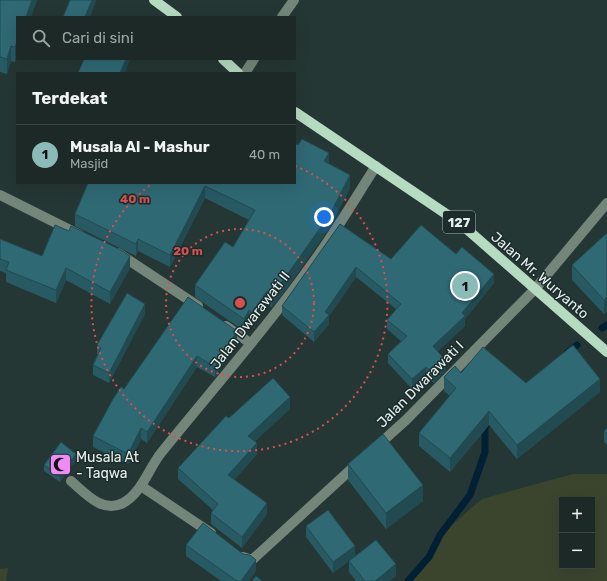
<!DOCTYPE html>
<html lang="id">
<meta charset="utf-8">
<style>
body{margin:0;font-family:Rubik,sans-serif;background:#293533;color:#f1f3f6}
.controls{position:absolute;right:12px;bottom:12px;display:grid;overflow:hidden;border-radius:0px;box-shadow:0 4px 16px #0002}
.controls button{width:36px;height:36px;display:grid;place-items:center;padding:0;border:0;border-bottom:1px solid #3a4544;background:#1c2927;color:#f1f3f6;font:20px sans-serif}
.you{position:absolute;left:324px;top:217px;width:14px;height:14px;margin:-10px;border:3px solid #fff;border-radius:50%;background:#1a73e8;box-shadow:0 0 0 6px #1a73e833}
.badge{display:grid;place-items:center;width:26px;height:26px;border-radius:50%;background:#8bbbb9;color:#111;font-size:13px;font-weight:700}
.pin{position:absolute;translate:-50% -50%;border:2px solid #fff;box-shadow:0 1px 4px #0006}
.list{margin:0;padding:0;list-style:none}
h2{display:flex;justify-content:space-between;align-items:center;height:52px;margin:0;padding:0 16px;font-size:17px}
h2 small{font-size:13px;font-weight:400;color:#a0a6a7}
.list li{display:grid;grid-template-columns:26px 1fr auto;gap:12px;align-items:center;box-sizing:border-box;height:60px;padding:0 16px;border-top:1px solid #3a4544}
.list b{display:block;font-size:15px;white-space:nowrap}
.list p{margin:0;font-size:13px;white-space:nowrap;color:#a0a6a7}
.list em{font-size:13px;font-style:normal;color:#a0a6a7}
.icon{flex:none;width:22px;height:22px;fill:none;stroke:currentColor;stroke-width:2;stroke-linecap:round;stroke-linejoin:round}
.map{position:relative;flex:none;width:607px;height:581px;overflow:hidden}
.search{position:absolute;background:#1c2927;box-shadow:0 4px 16px #0002;left:16px;top:16px;width:280px;height:44px;display:flex;align-items:center;gap:10px;box-sizing:border-box;padding:0 14px;border-radius:0px;color:#a0a6a7;font-size:15px}
.panel{position:absolute;background:#1c2927;box-shadow:0 4px 16px #0002;left:16px;top:72px;width:280px;height:112px;border-radius:0px}
.map>svg:first-child{display:block}
</style>
<div class="map">
<svg width="607" height="581" viewBox="0 0 607 581">
<rect width="100%" height="100%" fill="#253734"/>
<path fill="#3b452e" fill-rule="evenodd" d="M573,474h34v107h-199l21,-24 11,-22 42,-36zM562,500h30v66h-30z
M8,568l-2,13h-6v-12z"/>
<g fill="none" stroke-linecap="round" stroke-linejoin="round">
<path stroke="#022033" stroke-width="7" d="M602,328l5,-3
M567,353l10,-8
M408,581l21,-24 11,-22 30,-40 15,-43v-25l4,-5"/>
<path stroke="#74867a" stroke-width="10" d="M282,17l12,-17
M245,73l9,-14
M0,195l80,40
M118,253l80,53
M226,326l24,17
M376,447l30,-27 129,-131 72,-86
M71,481c14,12 32,33 52,22 18,-9 26,-35 38,-50 58,-72 120,-141 171,-218 15,-22 29,-46 44,-69
M141,486l70,47
M243,557l9,3 106,-97"/>
<path stroke="#b5dbc1" stroke-width="10" d="M154,0l23,17
M223,59l15,14
M295,112l166,112 146,128"/>
</g>
<path fill="#285a64" d="M0,0h37l-22,62 -4,-1 -4,13 -7,-2z
M329,164l21,24 -20,39 -43,61 -15,19 -5,-3 -15,21 -3,-3 -5,9 -49,-34v-12l38,-38 16,-27 -44,-22 -35,69 -32,-16 -2,5 -61,-30v-12l13,-31z
M340,224l51,35 65,-5 38,29 -29,36v7l-28,26 9,18 -12,13 -8,-7 -14,13 -24,-26v-9l13,-13 -14,-12v-9l9,-11 -40,-32 -27,39v8l-15,18 -32,-27v-9z
M607,233l-3,81 -32,-34v-15z
M0,239l42,17 88,12 -20,36 -44,-24 -10,23 -50,-21v-9l-6,-2z
M188,297l49,45 -22,35 -18,-10 -50,76 -6,-4 -13,25 -35,-17v-11l31,-47z
M145,314l-36,69 -16,-8v-10l4,-9v-11z
M461,373l65,10 74,9 -83,67 -28,-34 -39,47 -31,-26v-13l31,-37 -6,-5v-14z
M290,409l-35,32 2,13 -23,26 33,34 -25,34 -31,-24v-11l2,-3 -35,-31v-11z
M607,428v17l-3,-3v-11z
M76,460l-16,22 -16,-11v-6z
M348,464l75,37 -37,28 -38,-49z
M306,526l49,31 41,19 -7,5h-33l-7,-9v-11l1,-1 -17,13 -27,-36z
M186,545l70,26 -7,10h-28l-35,-25z"/>
<path fill="#214a51" d="M32,0h5l-6,17h-5z
M92,0h4v2l-6,15h-5z
M17,42v15l-2,5v-15z
M11,46v15l-4,13v-15z
M126,59h4l-5,14h-5z
M329,153v12l-5,-4z
M350,175v13l-20,39 -43,61 -15,19v-12z
M205,186v12l-35,69v-12z
M138,239v12l-2,5v-12z
M130,256v12l-20,36v-12z
M356,267v10l-27,39v8l-15,18v-10l11,-20z
M66,268v12l-10,23v-13z
M494,274v9l-29,36v7l-32,30v-10z
M267,291v13l-15,21v-12z
M607,297v15l-3,2v-14z
M145,304v10l-36,69v-10z
M249,310v12l-5,9v-12z
M237,331v11l-22,35v-10z
M197,356v11l-50,76v-11z
M446,361v9l-12,13v-10z
M426,367v9l-14,13v-10z
M600,379v13l-83,67v-14z
M290,397v12l-42,38v-11z
M489,411v14l-39,47v-14z
M141,428v11l-13,25v-10z
M257,443v11l-29,32v-11z
M76,454v6l-16,22v-6z
M423,485v16l-37,28v-16z
M267,503v11l-25,34v-11z
M355,546v11l-22,16v-11z
M256,560v11l-7,10h-8z
M396,564v12l-7,5h-14z"/>
<path fill="#2f6974" stroke="#214a51" d="M0,0h32l-6,17h-9v25l-2,5 -4,-1 -4,13 -7,-2z
M70,0h22l-7,17h-22z
M84,59h42l-6,14h1h-43z
M302,139l27,14 -5,8 26,14 -20,39 -43,61 -15,20 -5,-4 -15,22 -3,-3 -5,9 -49,-34 30,-43 8,5 22,-37 -50,-24 -35,69 -32,-16 -2,5 -61,-30 13,-31h207v-40l3,2z
M340,224l51,35 30,-34 35,29 6,-7 32,27 -32,39 3,3 -32,30 13,15 -12,12 -8,-6 -14,12 -24,-25 19,-18 -20,-16 14,-16 -45,-37 -31,45 4,3 -15,17 -32,-26z
M55,225l14,6 2,-5 50,24 9,6 -20,36 -44,-24 -10,22 -50,-20 3,-8 -9,-3v-20l42,17z
M607,233v64l-3,3 -32,-35z
M127,293l18,11 -36,69 -16,-8 8,-17 -4,-3z
M188,297l49,34 -22,36 -18,-11 -50,76 -6,-4 -13,26 -35,-18 20,-37 8,-12 3,2z
M573,345l27,34 -83,66 -28,-34 -39,47 -31,-25 37,-45 -12,-11 11,-11 6,7 22,-26 43,36z
M273,378l17,19 -42,39 9,7 -29,32 39,28 -25,34 -31,-24 7,-9 -40,-36 48,-52 3,2z
M607,428v6l-3,-3z
M383,434l40,51 -37,28 -38,-49z
M61,442l15,12 -16,22 -16,-11z
M328,510l27,36 -22,16 -27,-36z
M203,523l40,31 7,1 6,5 -15,21h-4l-51,-36z
M376,540l20,24 -21,17h-10l-16,-20z
M256,576l6,5h-10z"/>
<g fill="none" stroke="#d95050" stroke-width="2" stroke-dasharray="2 4">
<circle cx="240" cy="303" r="74"/>
<path d="M295 166A148 148 0 1 1 153 183"/>
</g>
<defs>
<symbol id="mosque-square" viewBox="-11 -11 22 22"><rect x="-9" y="-9" width="18" height="18" rx="4" fill="#f08bf6" stroke="#1b2c2a"/><path d="M3.5-4.9A6 6 0 1 0 3.5 4.9A5 5 0 1 1 3.5-4.9Z" fill="#111"/></symbol>
</defs>
<g fill-rule="evenodd">
<use href="#mosque-square" x="48" y="452" width="25" height="25"/>
</g>
<g text-anchor="middle" stroke-width="3" stroke-linejoin="round" paint-order="stroke">
<rect fill="#1b2c2a" stroke="#a9b5b3" stroke-width="1" x="443" y="211" width="32" height="22" rx="3"/>
<g font-size="13" font-weight="bold" fill="#e6f0ee">
<text x="459" y="227">127</text>
</g>
<g font-size="14" fill="#e6f0ee" stroke="#1b2c2a">
<text transform="translate(540 275) rotate(41)" y="5">Jalan Mr. Wuryanto</text>
<text transform="translate(250 320) rotate(-52)" y="5">Jalan Dwarawati II</text>
<text transform="translate(420 384) rotate(-45)" y="5">Jalan Dwarawati I</text>
</g>
<g font-size="14" fill="#e6f0ee" stroke="#1b2c2a" text-anchor="start">
<text x="76" y="462">Musala At<tspan x="76" dy="16">- Taqwa</tspan></text>
</g>
</g>
<circle cx="240" cy="303" r="6" fill="#d95050" stroke="#1b2c2a" stroke-width="2"/>
<g font-size="12" text-anchor="middle" font-weight="bold" fill="#d95050" stroke="#1b2c2a" stroke-width="3" stroke-linejoin="round" paint-order="stroke">
<text x="135" y="203">40 m</text>
<text x="188" y="255">20 m</text>
</g>
</svg>
<div class="controls">
<button>+</button>
<button>−</button>
</div>
<div class="you"></div>
<div class="pin badge" style="left:465px;top:286px">1</div>
<div class="search"><svg class="icon" aria-label="search" viewBox="0 0 24 24"><circle cx="10" cy="10" r="6"/><path d="M15 15l6 6"/></svg>Cari di sini</div>
<section class="panel">
<h2>Terdekat<small></small></h2>
<ul class="list">
<li><span class="badge">1</span><div><b>Musala Al - Mashur</b><p>Masjid</p></div><em>40 m</em></li>
</ul>
</section>
</div>
